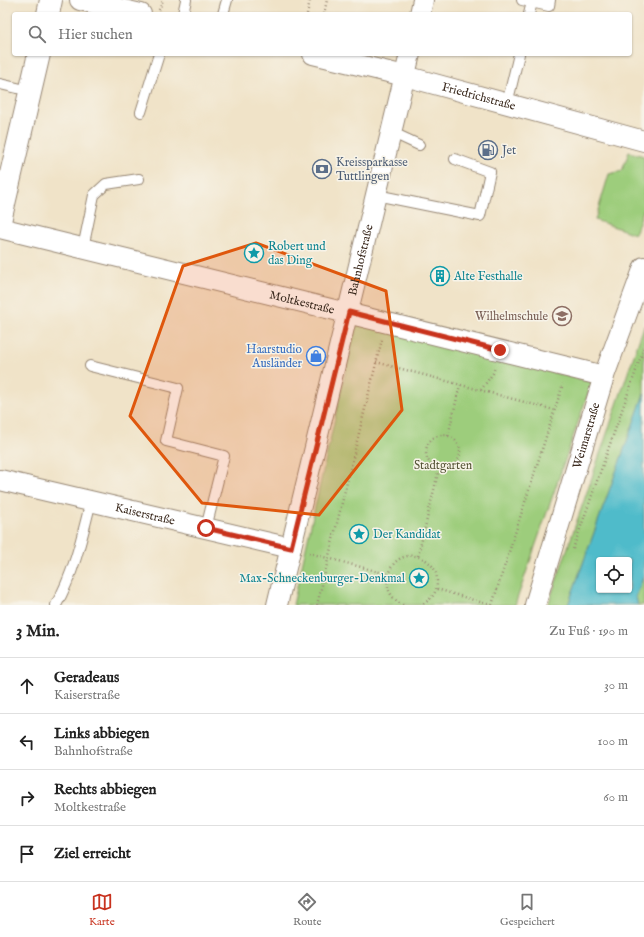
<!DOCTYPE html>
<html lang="de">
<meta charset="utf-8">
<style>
body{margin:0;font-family:"IM FELL English",serif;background:#f2f2f2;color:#222}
.controls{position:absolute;right:12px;bottom:12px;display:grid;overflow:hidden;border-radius:4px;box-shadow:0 1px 3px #0004}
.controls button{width:36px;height:36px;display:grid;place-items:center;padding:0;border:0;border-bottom:1px solid #e0e0e0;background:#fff;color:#222;font:20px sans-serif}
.stop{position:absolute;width:12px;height:12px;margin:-9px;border:3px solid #c8321e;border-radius:50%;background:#fff}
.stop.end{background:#c8321e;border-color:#fff;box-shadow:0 1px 4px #0008}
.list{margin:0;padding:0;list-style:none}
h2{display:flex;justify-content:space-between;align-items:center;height:52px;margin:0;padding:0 16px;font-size:17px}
h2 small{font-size:13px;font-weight:400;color:#767676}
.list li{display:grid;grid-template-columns:26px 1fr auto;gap:12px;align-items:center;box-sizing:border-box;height:56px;padding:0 16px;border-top:1px solid #e0e0e0}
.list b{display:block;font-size:15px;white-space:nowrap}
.list p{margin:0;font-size:13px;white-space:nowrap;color:#767676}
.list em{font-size:13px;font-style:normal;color:#767676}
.icon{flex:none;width:22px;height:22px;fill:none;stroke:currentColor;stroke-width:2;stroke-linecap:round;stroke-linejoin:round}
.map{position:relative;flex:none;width:644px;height:605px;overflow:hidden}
.search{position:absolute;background:#fff;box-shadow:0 1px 3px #0004;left:12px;right:12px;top:12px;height:44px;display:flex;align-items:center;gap:10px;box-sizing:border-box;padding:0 14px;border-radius:4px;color:#767676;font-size:15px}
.sheet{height:276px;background:#fff}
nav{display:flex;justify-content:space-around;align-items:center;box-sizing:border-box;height:56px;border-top:1px solid #e0e0e0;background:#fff;font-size:11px;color:#767676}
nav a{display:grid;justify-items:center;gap:2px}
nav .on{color:#c8321e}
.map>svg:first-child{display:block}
</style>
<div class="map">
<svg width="644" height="605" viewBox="0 0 644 605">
<rect width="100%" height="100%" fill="#f7f3e8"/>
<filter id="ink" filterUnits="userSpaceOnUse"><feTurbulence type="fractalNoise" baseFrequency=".025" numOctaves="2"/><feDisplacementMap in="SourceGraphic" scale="8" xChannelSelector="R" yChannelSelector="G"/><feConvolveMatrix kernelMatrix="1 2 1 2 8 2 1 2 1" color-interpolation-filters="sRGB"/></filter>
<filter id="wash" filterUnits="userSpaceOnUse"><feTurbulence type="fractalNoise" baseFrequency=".012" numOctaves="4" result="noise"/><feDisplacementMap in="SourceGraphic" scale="16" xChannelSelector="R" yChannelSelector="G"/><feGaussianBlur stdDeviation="0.9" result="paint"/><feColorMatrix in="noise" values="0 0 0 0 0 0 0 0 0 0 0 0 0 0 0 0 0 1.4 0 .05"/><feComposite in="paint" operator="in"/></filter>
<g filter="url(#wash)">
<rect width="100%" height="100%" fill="#f0e3c8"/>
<path fill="#9dcd7b" stroke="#6c7c4c" d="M629,152l15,4v52l-9,26 -40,-14 14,-46 13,-3z
M356,324l236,58 -77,223h-222z
M644,326v68l-76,211h-20z
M644,575v30h-6l-2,-8z"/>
<path fill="#4fbbca" stroke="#457274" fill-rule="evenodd" d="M644,394v181l-8,22 2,8h-70zM599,560h30v30h-30z"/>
</g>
<g filter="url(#ink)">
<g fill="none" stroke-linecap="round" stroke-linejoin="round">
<defs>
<path id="service" d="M522,0l27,6 1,-6
M183,14l3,-14
M223,14l4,-14
M529,14l3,-12
M0,84l30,7
M507,104l12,-50
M141,112l18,-58
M391,132l28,13
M376,195l104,21 10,-44 -35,-13
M83,248l11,-53 12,-11 33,-5
M90,366l88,22 -12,53 58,15 -18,72
M56,605c18,-32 26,-68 35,-104"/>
<g id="minor">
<path d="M80,0l61,14"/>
<path d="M420,14l3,-14"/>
<path id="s1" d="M313,54l92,22 239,65"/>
<path id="s2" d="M0,228l604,148"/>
<path id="s3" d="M0,480l291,68"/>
<path id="s4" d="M277,605l133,-551"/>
<path id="s5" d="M535,605l69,-229 40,-109"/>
</g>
<path id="tertiary" d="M48,14l3,-14
M0,221l39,-167"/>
</defs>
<use href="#service" stroke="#968673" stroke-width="12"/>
<use href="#minor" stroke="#968673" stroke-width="22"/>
<use href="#tertiary" stroke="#968673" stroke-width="24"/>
<path stroke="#968673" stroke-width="2.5" stroke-dasharray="1 3" stroke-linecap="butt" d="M159,10l4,-10
M307,14l3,-14
M324,14l3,-14
M376,362l178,48
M481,390l12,-17 2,-6
M426 452a17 17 0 1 1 34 0a17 17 0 1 1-34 0Z
M448,436l12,-51
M573,549l71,-201
M309,553l78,21
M418,556l21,-87
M437,589l53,16
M317,605l65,-266
M403,605c-32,-16 -10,-62 21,-46 9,5 13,13 13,23 0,11 -6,18 -16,23
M492,605l71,-221"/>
<use href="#service" stroke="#fff" stroke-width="10"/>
<use href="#minor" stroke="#fff" stroke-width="20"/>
<use href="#tertiary" stroke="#fff" stroke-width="22"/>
</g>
</g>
<g fill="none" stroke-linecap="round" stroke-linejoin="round" filter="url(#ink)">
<path stroke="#c8321e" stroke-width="5" d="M206,528l85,20 58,-236 151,38"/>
</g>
<path fill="#df570d" fill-opacity="0.2" stroke="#df570d" stroke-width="3" stroke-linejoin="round" d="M256,243l130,48 16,119 -83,105 -117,-12 -72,-87 53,-150z"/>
<defs>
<symbol id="fuel-ring" viewBox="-11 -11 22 22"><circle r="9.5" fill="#f7f3e8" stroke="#5c6f8a" stroke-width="1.5"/><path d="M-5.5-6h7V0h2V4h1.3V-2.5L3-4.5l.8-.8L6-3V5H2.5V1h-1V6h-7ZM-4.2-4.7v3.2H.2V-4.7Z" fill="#5c6f8a"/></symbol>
<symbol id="bank-ring" viewBox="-11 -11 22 22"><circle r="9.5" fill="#f7f3e8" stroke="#5c6f8a" stroke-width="1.5"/><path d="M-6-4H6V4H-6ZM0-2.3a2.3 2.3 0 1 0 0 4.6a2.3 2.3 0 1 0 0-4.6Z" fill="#5c6f8a"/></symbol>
<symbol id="sight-ring" viewBox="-11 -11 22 22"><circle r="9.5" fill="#f7f3e8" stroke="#0f9aa8" stroke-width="1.5"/><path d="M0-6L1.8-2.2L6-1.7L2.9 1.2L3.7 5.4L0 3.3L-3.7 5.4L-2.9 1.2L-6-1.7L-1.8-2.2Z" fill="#0f9aa8"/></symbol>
<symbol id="building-ring" viewBox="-11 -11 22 22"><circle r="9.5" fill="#f7f3e8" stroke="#0f9aa8" stroke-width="1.5"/><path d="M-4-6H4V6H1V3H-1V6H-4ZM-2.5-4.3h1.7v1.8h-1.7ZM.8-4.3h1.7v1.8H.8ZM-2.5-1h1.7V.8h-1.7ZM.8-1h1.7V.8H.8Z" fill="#0f9aa8"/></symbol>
<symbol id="school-ring" viewBox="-11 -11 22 22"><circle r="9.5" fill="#f7f3e8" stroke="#8d6e63" stroke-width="1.5"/><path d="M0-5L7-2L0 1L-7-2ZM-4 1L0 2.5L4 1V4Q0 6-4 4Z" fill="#8d6e63"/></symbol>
<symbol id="shop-ring" viewBox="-11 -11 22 22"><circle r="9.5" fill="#f7f3e8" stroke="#3f7fe0" stroke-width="1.5"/><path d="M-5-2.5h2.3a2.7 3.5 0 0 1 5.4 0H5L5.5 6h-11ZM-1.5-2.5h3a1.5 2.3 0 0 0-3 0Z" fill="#3f7fe0"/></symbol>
</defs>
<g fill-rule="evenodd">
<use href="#fuel-ring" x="477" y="139" width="22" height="22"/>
<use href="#bank-ring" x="311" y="158" width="22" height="22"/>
<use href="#sight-ring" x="243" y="242" width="22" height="22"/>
<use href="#building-ring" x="429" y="265" width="22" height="22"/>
<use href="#school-ring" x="551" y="305" width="22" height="22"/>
<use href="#shop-ring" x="305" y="345" width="22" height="22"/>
<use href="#sight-ring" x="348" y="523" width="22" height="22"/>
<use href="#sight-ring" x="408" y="567" width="22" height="22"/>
</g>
<g text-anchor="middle" stroke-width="3" stroke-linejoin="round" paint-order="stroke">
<g font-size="12" fill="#3b2a1e" stroke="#f7f3e8">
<text dy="4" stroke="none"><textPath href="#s1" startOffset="171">Friedrichstraße</textPath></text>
<text dy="4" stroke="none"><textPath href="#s4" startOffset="355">Bahnhofstraße</textPath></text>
<text dy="4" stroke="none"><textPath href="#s2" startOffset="311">Moltkestraße</textPath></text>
<text dy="4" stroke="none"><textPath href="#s5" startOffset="177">Weimarstraße</textPath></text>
<text dy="4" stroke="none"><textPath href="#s3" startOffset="149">Kaiserstraße</textPath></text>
</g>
<g font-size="12" fill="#4e5e75" stroke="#f7f3e8" text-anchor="start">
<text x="502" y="154">Jet</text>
<text x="336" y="166">Kreissparkasse<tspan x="336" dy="14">Tuttlingen</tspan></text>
</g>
<g font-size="12" fill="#0d838f" stroke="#f7f3e8" text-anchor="start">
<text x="268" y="250">Robert und<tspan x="268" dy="14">das Ding</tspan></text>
<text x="454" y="280">Alte Festhalle</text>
<text x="373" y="538">Der Kandidat</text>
<text x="405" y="582" text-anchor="end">Max-Schneckenburger-Denkmal</text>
</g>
<g font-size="12" fill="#785e54" stroke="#f7f3e8" text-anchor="end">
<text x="548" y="320">Wilhelmschule</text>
</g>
<g font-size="12" fill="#366cbe" stroke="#f7f3e8" text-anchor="end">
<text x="302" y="353">Haarstudio<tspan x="302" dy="14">Ausländer</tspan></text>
</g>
<g font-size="12" fill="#545335" stroke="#f7f3e8">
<text x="443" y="469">Stadtgarten</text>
</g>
</g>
</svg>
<div class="controls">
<button><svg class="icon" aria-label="locate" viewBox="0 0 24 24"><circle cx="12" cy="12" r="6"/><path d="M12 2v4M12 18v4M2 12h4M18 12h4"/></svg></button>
</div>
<div class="stop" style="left:206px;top:528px"></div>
<div class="stop end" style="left:500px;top:350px"></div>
<div class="search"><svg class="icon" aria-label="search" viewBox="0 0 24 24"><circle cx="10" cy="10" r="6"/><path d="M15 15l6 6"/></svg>Hier suchen</div>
</div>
<section class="sheet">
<h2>3 Min.<small>Zu Fuß · 190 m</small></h2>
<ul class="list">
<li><svg class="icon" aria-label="ahead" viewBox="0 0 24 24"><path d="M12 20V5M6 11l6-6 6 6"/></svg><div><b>Geradeaus</b><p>Kaiserstraße</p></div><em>30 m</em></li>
<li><svg class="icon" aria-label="left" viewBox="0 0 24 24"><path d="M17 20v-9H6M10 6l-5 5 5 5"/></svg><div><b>Links abbiegen</b><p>Bahnhofstraße</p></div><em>100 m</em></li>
<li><svg class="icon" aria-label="right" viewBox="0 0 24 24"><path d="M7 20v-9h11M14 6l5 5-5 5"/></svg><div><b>Rechts abbiegen</b><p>Moltkestraße</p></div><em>60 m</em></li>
<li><svg class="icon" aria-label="arrive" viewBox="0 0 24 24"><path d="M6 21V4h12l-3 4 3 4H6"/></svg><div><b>Ziel erreicht</b></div></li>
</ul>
</section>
<nav>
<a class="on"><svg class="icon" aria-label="map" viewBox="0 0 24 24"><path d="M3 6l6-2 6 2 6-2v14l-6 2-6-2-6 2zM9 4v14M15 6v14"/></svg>Karte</a>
<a><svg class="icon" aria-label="directions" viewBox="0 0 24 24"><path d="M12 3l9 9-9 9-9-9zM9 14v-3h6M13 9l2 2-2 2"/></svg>Route</a>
<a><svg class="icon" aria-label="saved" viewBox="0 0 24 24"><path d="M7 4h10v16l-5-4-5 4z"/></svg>Gespeichert</a>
</nav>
